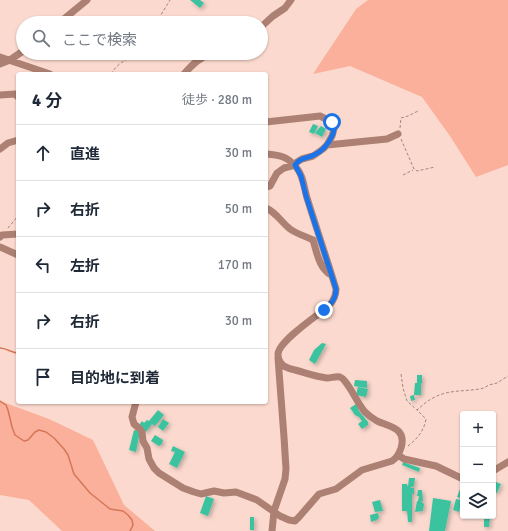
<!DOCTYPE html>
<html lang="ja">
<meta charset="utf-8">
<style>
body{margin:0;font-family:Signika,"Noto Sans JP",sans-serif;background:#f6f6f7;color:#1f2937}
.controls{position:absolute;right:12px;bottom:12px;display:grid;overflow:hidden;border-radius:4px;box-shadow:0 1px 3px #0004}
.controls button{width:36px;height:36px;display:grid;place-items:center;padding:0;border:0;border-bottom:1px solid #e0e1e3;background:#fff;color:#1f2937;font:20px sans-serif}
.stop{position:absolute;width:12px;height:12px;margin:-9px;border:3px solid #1a73e8;border-radius:50%;background:#fff}
.stop.end{background:#1a73e8;border-color:#fff;box-shadow:0 1px 4px #0008}
.list{margin:0;padding:0;list-style:none}
h2{display:flex;justify-content:space-between;align-items:center;height:52px;margin:0;padding:0 16px;font-size:17px}
h2 small{font-size:13px;font-weight:400;color:#747a83}
.list li{display:grid;grid-template-columns:26px 1fr auto;gap:12px;align-items:center;box-sizing:border-box;height:56px;padding:0 16px;border-top:1px solid #e0e1e3}
.list b{display:block;font-size:15px;white-space:nowrap}
.list em{font-size:13px;font-style:normal;color:#747a83}
.icon{flex:none;width:22px;height:22px;fill:none;stroke:currentColor;stroke-width:2;stroke-linecap:round;stroke-linejoin:round}
.map{position:relative;flex:none;width:508px;height:531px;overflow:hidden}
.search{position:absolute;background:#fff;box-shadow:0 1px 3px #0004;left:16px;top:16px;width:252px;height:44px;display:flex;align-items:center;gap:10px;box-sizing:border-box;padding:0 14px;border-radius:22px;color:#747a83;font-size:15px}
.panel{position:absolute;background:#fff;box-shadow:0 1px 3px #0004;left:16px;top:72px;width:252px;height:332px;border-radius:4px}
.map>svg:first-child{display:block}
</style>
<div class="map">
<svg width="508" height="531" viewBox="0 0 508 531">
<defs>
<filter id="shadow"><feDropShadow dx="2" dy="2" stdDeviation="2" flood-color="#0004"/></filter>
</defs>
<rect width="100%" height="100%" fill="#fbd9ce"/>
<path fill="#fab09a" d="M368,0h140v165l-32,12 -26,-41 -28,-39 -72,-31 -37,8 43,-65z
M0,401l49,18 44,21 31,65 31,26h-93l-33,-31 -29,-5z"/>
<g fill="none" stroke-linecap="round" stroke-linejoin="round">
<path stroke="#d67658" stroke-width="1.5" d="M0,348c6,0 12,5 18,5
M0,401l6,4 2,5 4,17 3,8 9,6 4,-1 7,-8 4,-2 7,2 8,6 10,11 4,6 6,19 16,19 20,16 13,2 5,4 4,5 1,5 -3,6"/>
</g>
<path fill="#3ac39f" filter="url(#shadow)" d="M190,0h10l4,3 -4,5z
M313,124l5,2 -4,8 -5,-2z
M321,126l5,3 -4,8 -7,-4z
M322,343l4,1 -11,20 -6,-4 5,-10z
M417,375h5v8l-1,1v11h-7l1,5 -4,1 -1,-5 4,-1 1,-12h2z
M355,380l12,1v7l-13,-2z
M358,387l10,2 -2,8 -10,-2z
M356,404l3,7 9,11v3l-6,4 -4,-5 4,-3 -3,-4 -4,-2 -5,-7z
M158,410l6,5 -9,11 -3,-2 -6,8 -7,-7 3,-4 2,2 3,-3 2,1z
M163,419l6,4 -6,8 -5,-4z
M134,430l6,1 -4,21 -7,-2z
M155,435l8,5 -1,4 -3,2 -8,-5z
M173,446l12,6 -8,16 -8,-4 6,-12 -4,-1z
M403,462l17,6 -1,4 -17,-7z
M409,478h6l-1,8 -4,2h4v6h-7h5v28h-4l-1,-11h-5v-27h5l1,3z
M496,482l5,2 -4,9 -4,-1z
M460,489l3,1v9l-6,-2z
M418,490h4l1,11h-2l3,3 -1,7 -8,1 2,-11h1l1,-5h-2z
M206,496l8,3 -6,17 -8,-3z
M433,498l18,3 -6,30h-16z
M456,499l5,1 -2,12 -6,-2z
M380,500l3,11 -8,1 -3,-10z
M378,513l1,5 -2,1v1l-6,2 -1,-7z
M250,517h4v13h-4z
M484,518h6l-1,9h-5z"/>
<g fill="none" stroke-linecap="round" stroke-linejoin="round">
<path stroke="#a0877f" stroke-width="1" stroke-dasharray="3 2" stroke-linecap="butt" d="M156,23l14,-23
M111,74c8,-13 16,-14 28,-21
M400,128l1,-10 7,-2 10,-5
M401,139l13,30 3,2 18,-4
M403,175l10,-5
M8,228l10,-12
M401,374l2,14 4,13 10,9
M408,446c9,-7 16,-15 18,-27l-9,-9c6,-5 11,-10 18,-13 15,-8 33,-5 49,-9l5,-3 8,-2 11,-7"/>
<path stroke="#ac8173" stroke-width="7" d="M59,23l28,-23
M261,27l12,-11 12,-8 6,-8
M0,57l50,17
M0,64l10,-4 13,-9
M184,74c6,-7 16,-17 25,-19 5,-2 11,0 16,-2
M0,95l15,-1 3,3
M266,122l54,-6 12,6 2,4v3l-2,7 -5,9 -4,4 -10,7 -11,3 -5,3 -2,3 -11,3 -7,5 -7,13 -4,1
M327,145l60,-6 11,-5
M0,149l8,-6 10,-3
M266,208c11,5 15,14 24,21 7,5 15,7 23,11 4,13 6,28 18,35
M0,237l2,-2 16,-1
M0,247l18,8
M136,402l-4,15 2,7 6,5 2,3 1,9 4,7 2,11 5,9 5,5 24,15 11,4 7,2 13,-3 10,2 12,-1 8,3 13,5 23,16 9,4 6,1 4,-4 20,-23 17,-5 26,-19 30,-9c5,-3 7,-7 9,-13 6,-20 -11,-21 -24,-27 -5,-3 -9,-6 -12,-9 -7,-7 -18,-33 -25,-35 -4,-1 -9,1 -13,1 -11,-1 -21,-5 -32,-8 -3,-1 -6,-1 -9,-3 -4,-1 -8,-7 -8,-12 -1,-13 40,-40 51,-49 5,-6 7,-10 7,-17 -9,-30 -19,-59 -28,-88 -4,-11 -4,-25 -12,-34 -9,-11 -17,-12 -30,-13
M398,455l6,4 32,7 27,13
M493,471l15,-9
M272,531l2,-20 11,-32 1,-10 -2,-32 -6,-79"/>
</g>
<g fill="none" stroke-linecap="round" stroke-linejoin="round">
<path stroke="#1a73e8" stroke-width="5" d="M324,310c7,-6 12,-11 12,-21l-30,-93 -5,-20 -6,-11c6,-8 11,-6 19,-10 9,-4 15,-12 19,-21 1,-5 2,-7 -1,-12"/>
</g>
</svg>
<div class="controls">
<button>+</button>
<button>−</button>
<button><svg class="icon" aria-label="layers" viewBox="0 0 24 24"><path d="M12 4l9 5-9 5-9-5zM3 14l9 5 9-5"/></svg></button>
</div>
<div class="stop" style="left:332px;top:122px"></div>
<div class="stop end" style="left:324px;top:310px"></div>
<div class="search"><svg class="icon" aria-label="search" viewBox="0 0 24 24"><circle cx="10" cy="10" r="6"/><path d="M15 15l6 6"/></svg>ここで検索</div>
<section class="panel">
<h2>4 分<small>徒歩 · 280 m</small></h2>
<ul class="list">
<li><svg class="icon" aria-label="ahead" viewBox="0 0 24 24"><path d="M12 20V5M6 11l6-6 6 6"/></svg><div><b>直進</b></div><em>30 m</em></li>
<li><svg class="icon" aria-label="right" viewBox="0 0 24 24"><path d="M7 20v-9h11M14 6l5 5-5 5"/></svg><div><b>右折</b></div><em>50 m</em></li>
<li><svg class="icon" aria-label="left" viewBox="0 0 24 24"><path d="M17 20v-9H6M10 6l-5 5 5 5"/></svg><div><b>左折</b></div><em>170 m</em></li>
<li><svg class="icon" aria-label="right" viewBox="0 0 24 24"><path d="M7 20v-9h11M14 6l5 5-5 5"/></svg><div><b>右折</b></div><em>30 m</em></li>
<li><svg class="icon" aria-label="arrive" viewBox="0 0 24 24"><path d="M6 21V4h12l-3 4 3 4H6"/></svg><div><b>目的地に到着</b></div></li>
</ul>
</section>
</div>
